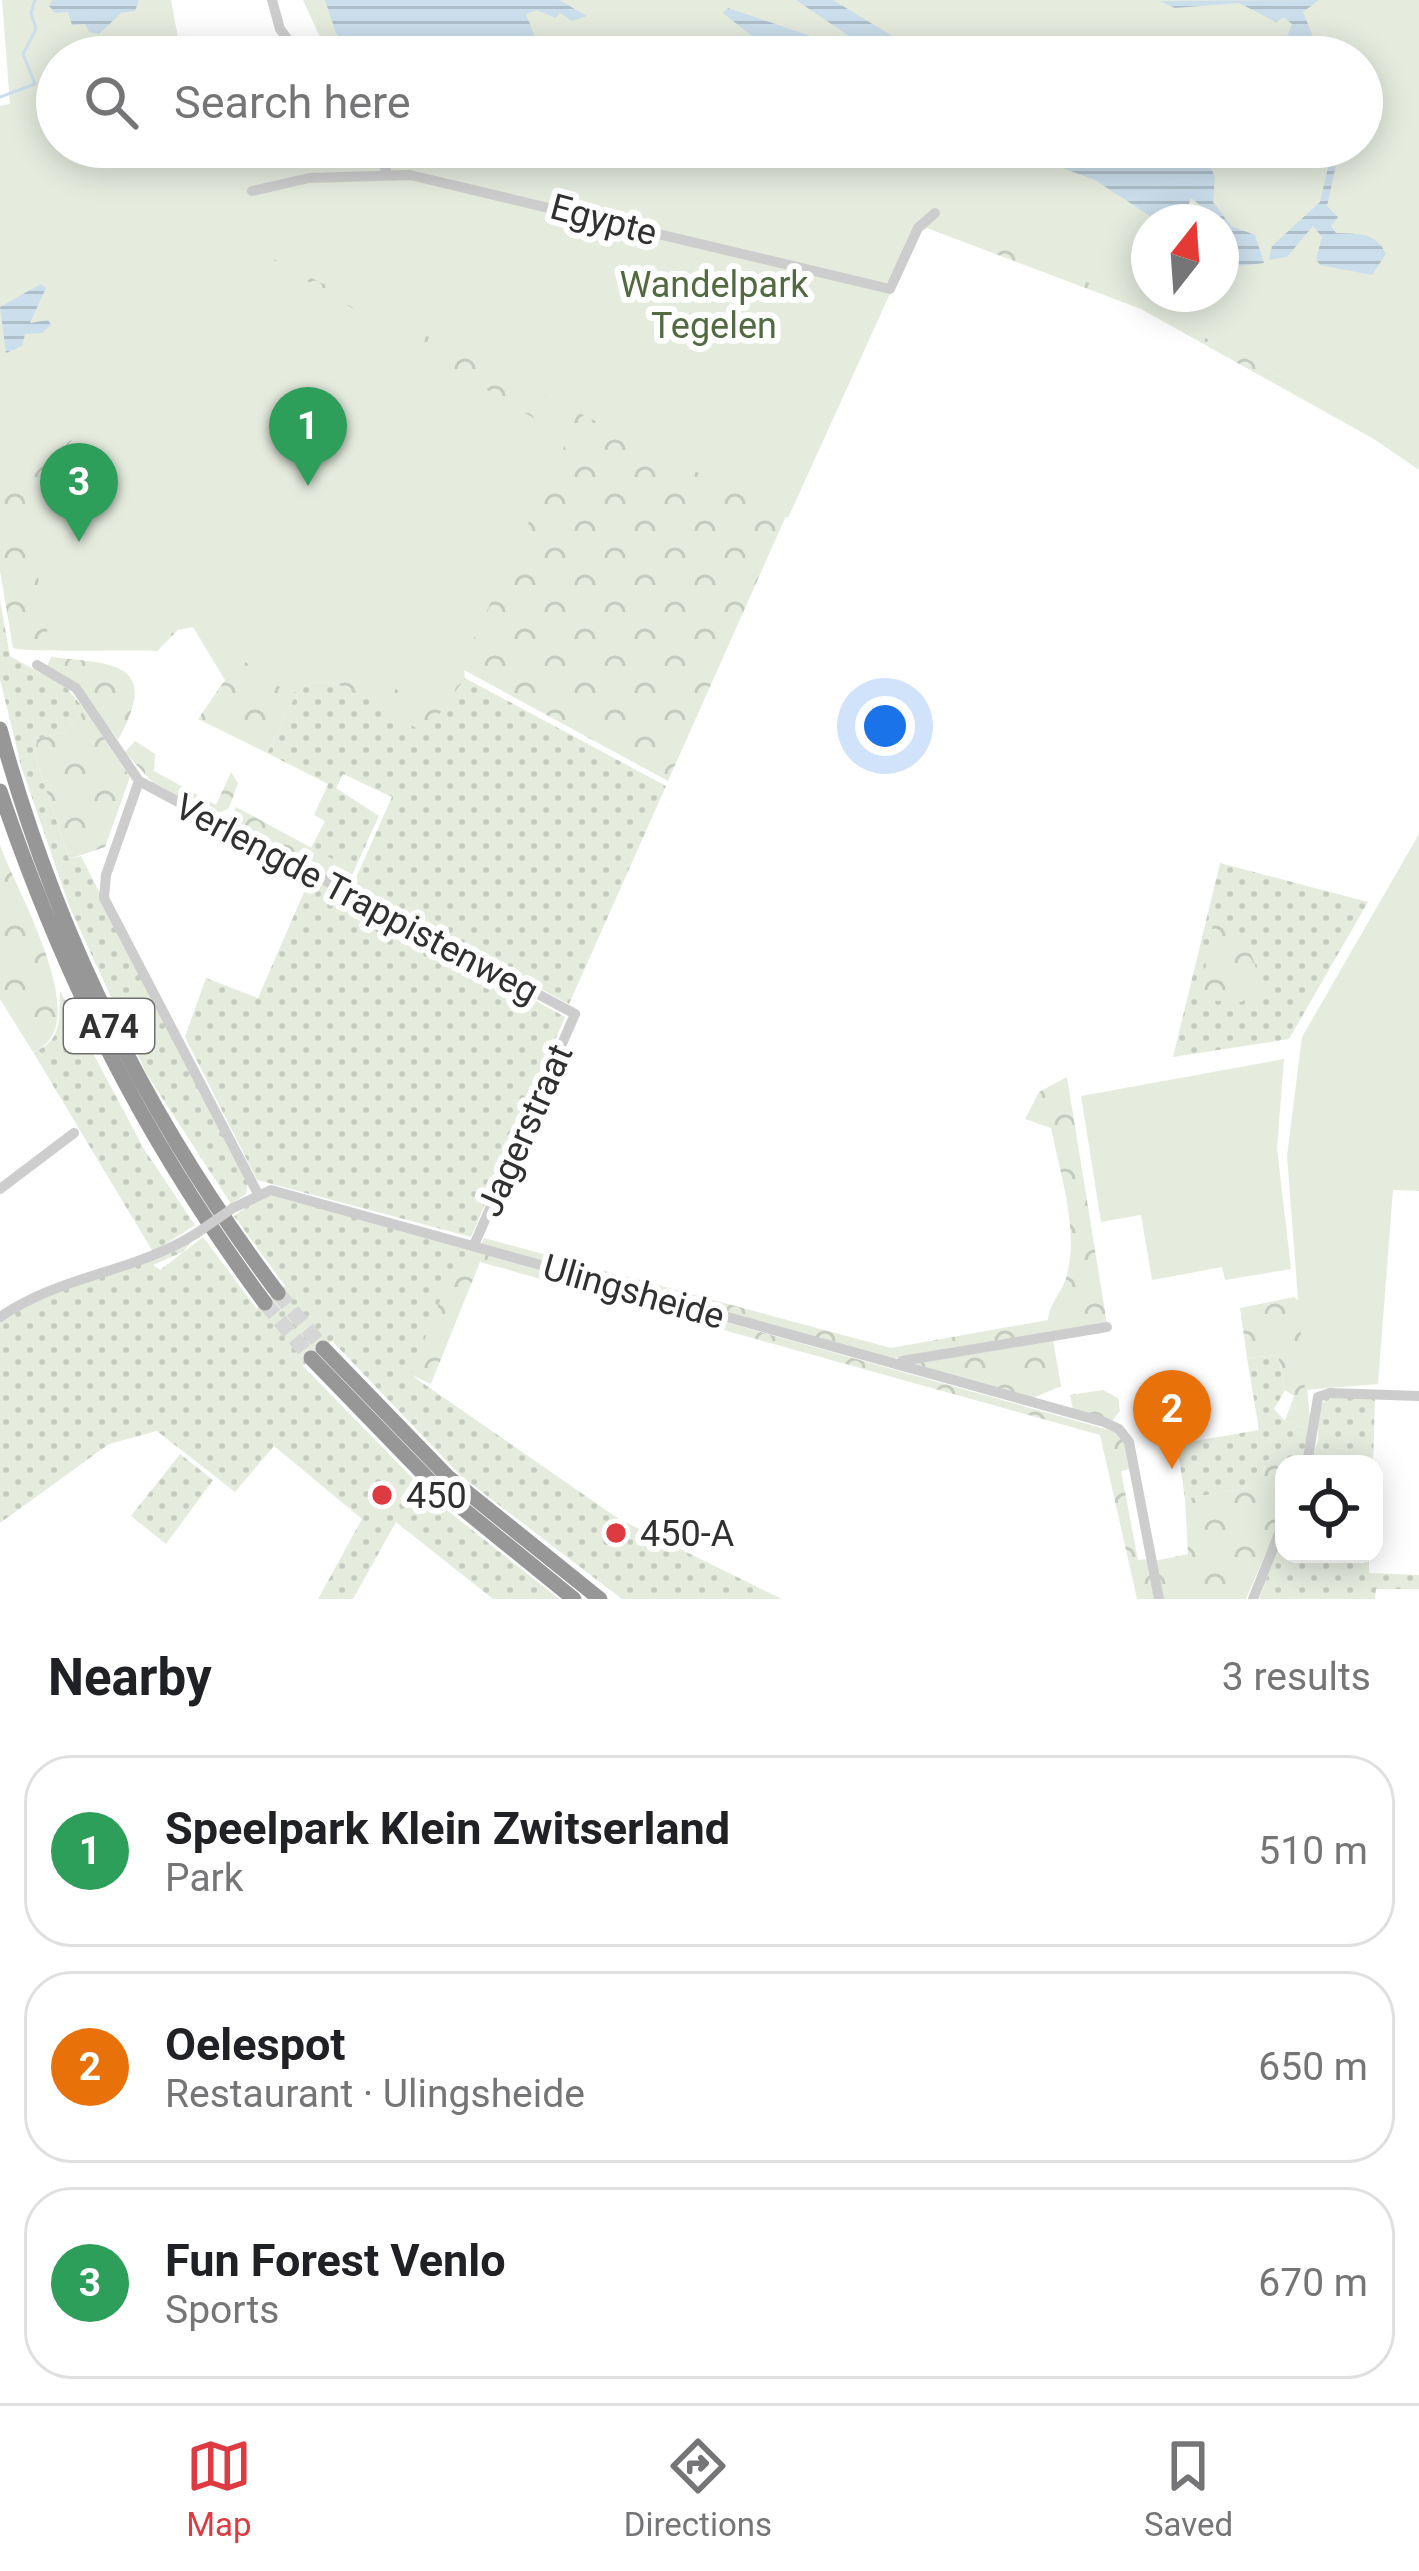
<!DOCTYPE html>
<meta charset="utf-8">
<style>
body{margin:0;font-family:Roboto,sans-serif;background:#f2f2f2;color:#202124}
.controls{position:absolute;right:36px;bottom:36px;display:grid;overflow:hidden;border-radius:24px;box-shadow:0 6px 30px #0003}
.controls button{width:108px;height:108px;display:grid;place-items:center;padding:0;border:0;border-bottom:3px solid #e0e0e0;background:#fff;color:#202124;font:60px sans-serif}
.compass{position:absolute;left:1131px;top:204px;width:108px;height:108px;border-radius:50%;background:#fff;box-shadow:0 6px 30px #0003;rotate:17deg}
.you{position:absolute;left:885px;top:726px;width:42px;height:42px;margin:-30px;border:9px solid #fff;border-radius:50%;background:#1a73e8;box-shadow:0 0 0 18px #1a73e833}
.badge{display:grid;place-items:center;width:78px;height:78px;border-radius:50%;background:#de3a42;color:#fff;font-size:39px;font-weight:700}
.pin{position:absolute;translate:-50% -99px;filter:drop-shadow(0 3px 6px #0008)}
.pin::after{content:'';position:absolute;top:63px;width:42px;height:36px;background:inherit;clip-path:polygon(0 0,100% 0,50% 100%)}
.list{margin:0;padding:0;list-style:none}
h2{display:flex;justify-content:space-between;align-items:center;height:156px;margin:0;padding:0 48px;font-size:51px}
h2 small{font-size:39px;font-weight:400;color:#757577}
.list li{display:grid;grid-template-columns:78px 1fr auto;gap:36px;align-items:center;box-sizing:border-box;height:192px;margin:0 24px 24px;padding:0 24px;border:3px solid #e0e0e0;border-radius:48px}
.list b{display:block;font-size:45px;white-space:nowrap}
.list p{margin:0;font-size:39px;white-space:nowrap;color:#757577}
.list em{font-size:39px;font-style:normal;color:#757577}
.icon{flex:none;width:66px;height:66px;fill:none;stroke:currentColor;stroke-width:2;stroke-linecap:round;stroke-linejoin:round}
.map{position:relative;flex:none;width:1419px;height:1599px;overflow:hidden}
.search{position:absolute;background:#fff;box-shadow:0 6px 30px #0003;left:36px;right:36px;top:36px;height:132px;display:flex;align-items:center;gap:30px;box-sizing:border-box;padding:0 42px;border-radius:66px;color:#757577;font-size:45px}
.sheet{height:804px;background:#fff}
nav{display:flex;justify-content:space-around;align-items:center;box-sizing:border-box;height:168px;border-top:3px solid #e0e0e0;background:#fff;font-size:33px;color:#757577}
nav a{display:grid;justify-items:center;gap:6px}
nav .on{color:#de3a42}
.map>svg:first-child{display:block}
</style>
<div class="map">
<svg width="1419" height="1599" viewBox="0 0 1419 1599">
<defs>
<pattern id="grass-dots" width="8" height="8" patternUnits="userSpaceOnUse" patternTransform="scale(3)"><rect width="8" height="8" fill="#e5ecde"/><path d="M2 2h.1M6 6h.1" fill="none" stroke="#c5cbbf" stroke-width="1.8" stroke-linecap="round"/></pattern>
<pattern id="forest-crowns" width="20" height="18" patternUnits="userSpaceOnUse" patternTransform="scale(3)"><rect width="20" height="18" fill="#e5ecde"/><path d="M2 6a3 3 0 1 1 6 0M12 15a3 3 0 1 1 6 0" fill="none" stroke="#c5cbbf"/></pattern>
<pattern id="water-rules" width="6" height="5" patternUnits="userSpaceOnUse" patternTransform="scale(3)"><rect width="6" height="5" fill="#cbdeeb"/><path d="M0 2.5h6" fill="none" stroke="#afbfca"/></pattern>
</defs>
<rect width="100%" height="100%" fill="#fff"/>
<path fill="url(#grass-dots)" d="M0,600l10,56 57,32 18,22 -22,22 -26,7 -2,17 34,103 12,-3 167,327 -2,11 -15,10 -85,-131 -76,-165 -49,-142 -21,-87z
M465,678l201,108 -97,218 -218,-115 41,-92 -49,-23 -7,14 43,28 -32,70 -6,-2 7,-16 -37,-20 14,-27 -11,-6 14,-31 -61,-31c11,-19 18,-43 31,-60 27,-35 99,24 127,40z
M1220,863l148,39 -79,137 -116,18z
M311,876l254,141 -94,220 -214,-57 -72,-143 21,-59 52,20z
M60,991l84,158 51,76 -42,27 -120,-200c30,-11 26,-33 27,-61z
M275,1195l201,57 -65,123 208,144 163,80h-160l-161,-123 -129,-135 -29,25 130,133 126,100h-66l-97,-77 -43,77h-35l44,-80 -88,-73 -39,46 -78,-61 -48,13 -109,79v-201c59,-40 132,-47 193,-82l-10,12 -30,13 7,5 43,-33 54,72 28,-23 -51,-70 26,-19z
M1278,1355l7,35 -11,19 11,12 26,9 -5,28 -22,6 -1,10 -7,-9 -12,1 -2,19 -77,14 -8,-55 82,-14 -12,-72z
M1330,1396l45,2 -2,66h-63l8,-24v-34z
M180,1454l33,26 -47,64 -35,-28z
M1284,1532v22h85v19l50,2v14h-43l-1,10h-116z"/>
<path fill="url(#forest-crowns)" d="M0,206l884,90 -216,485 -204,-111 1,8 -40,56c-28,-17 -100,-76 -127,-41 -13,17 -20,41 -31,60l-69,-34 27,-39 -32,-53 -15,3 -21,21c-25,-2 -132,2 -144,-3l-13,-77z
M936,219l121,39 328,173 24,21h-12l-256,-143 -217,-82z
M51,657c64,7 110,5 67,83l-43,-58 -28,-16z
M85,710l45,67 -25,70 -36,12 -34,-103 2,-17 26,-7z
M135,741l20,13 -1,17 62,34 15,-33 7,11 -9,25 -17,9 -59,-34 -28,-31z
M236,807l113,61 -8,16 -113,-61z
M0,845c16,46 98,182 33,207l-33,-53z
M1214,917c29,7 46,49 45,76l-18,9 -41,-2z
M1067,1077l40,247 -216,35 -410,-115 3,-6 407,110 157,-28c1,-17 13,-26 18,-42 14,-46 -6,-104 -15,-150l-26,-9 14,-27z
M476,1252l640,180 9,12 5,25 -9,2 17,89 9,-1 8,40h-18l-37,-164 -620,-173 -49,122 -20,-9 44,-113z
M1294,1297l5,4 12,129 -26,-9 9,-25 -9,-6 -7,-35 -31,3 -7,-50z
M1053,1340l8,46 -28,12 -116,-32v-6z
M1103,1390l15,8 2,13 -8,10 -39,-11 -3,-15z
M1271,1459l13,14v38l-38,88h-84l-8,-38 34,-7 -3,-55 76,-14 5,-25z"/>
<path fill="#e5ecde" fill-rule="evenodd" d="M2,0h169l9,48 56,-11 4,20h-183v90h1305v-90h-1033l-26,-57h1116v470l-134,-92 -161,-81 -186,-74 -20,9 -130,286 -530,-267 310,188 -109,231 -28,32 -67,-24 -46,-5 -27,22 -96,-69 -18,2 -21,21 -106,-3 -26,-149 103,-122 -98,105 -29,-24v-350l10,-2zM1149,222h72v72h-72z
M1419,834v357l-26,-1 -15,194 -73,6 -18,-234 15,-119z
M1284,1059l-7,89 14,121 -66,11 -3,-13 -70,13 -11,-65 -40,7 -20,-126z"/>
<path fill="url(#water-rules)" d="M53,0h86l-4,11 -14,2 -22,21 -10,-2 -4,-8 -13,1 -4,-13 -13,1 -6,-7z
M325,0h234l28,16 -15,5 -12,-8 -5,5 -18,-8 -11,4 11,28 -51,-6 -35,5 13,14 21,2h-127l-22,-24z
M796,0h37l66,40 -13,17h-6z
M1319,0l-16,12 15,37 -7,5 -22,-7 -3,-7 6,-16 -8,-7 -8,5 -37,-19 -64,5 -16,-7z
M728,8l142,48 -91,1 -56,-44z
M1050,147h56l32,17 16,-17h66l-12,14 7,16 -2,25 18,24 24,9 9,28 -25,3 -18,-6v-38l-30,-24 -6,16 9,8h-35l-64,-42 -41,-15z
M1333,147h7l-13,59 11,11 -7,9 5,7c22,1 40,-1 50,21l-14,21 -52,-10 -4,-6 6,-22 -9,-11 -26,31 -18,3 3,-14 48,-44z
M41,284l5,4 -16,35 18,-3 3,5 -9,8 -17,1 -3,12 -16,7 -6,-46z"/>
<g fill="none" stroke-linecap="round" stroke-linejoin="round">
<path stroke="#cbdeeb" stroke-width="3" d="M0,97l35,-13 -12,-30 13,-25 -5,-16 4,-13"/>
<path stroke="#d6d6d6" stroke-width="15" stroke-dasharray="15 8" stroke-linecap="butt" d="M278,1293l45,55
M265,1303l46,55"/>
<path stroke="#cdcdcd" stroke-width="10" d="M272,0l8,29 21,28
M378,147l8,24
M252,191l57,-13 101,-3 480,114 28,-61 17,-15
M37,665l39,23 63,93 436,233 -101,231
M139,781l-33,94 -2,23 153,294
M0,1189l74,-56
M233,1208l38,-18 833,232 15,7 10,13 30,157
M0,1317c63,-43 134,-44 197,-84
M902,1361l205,-34
M1307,1464l11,-67 12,-4 89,3
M1253,1599l31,-78"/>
<path stroke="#979797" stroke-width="15" d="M0,729c56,207 149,393 278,564
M0,791c65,191 145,350 265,512
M323,1348l124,128 153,123
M311,1358l125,129 138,112"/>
<path stroke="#cdcdcd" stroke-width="10" d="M197,1233l36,-25"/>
</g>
<g fill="#de3a42" stroke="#fff" stroke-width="4.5">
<circle cx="382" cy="1495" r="12"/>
<circle cx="616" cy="1533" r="12"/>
</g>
<g text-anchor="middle" stroke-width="12" stroke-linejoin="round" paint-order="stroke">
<rect fill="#fff" stroke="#6e6e6e" stroke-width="3" x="64" y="999" width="90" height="54" rx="9"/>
<g font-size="33" font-weight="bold" fill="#303030">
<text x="109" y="1038">A74</text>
</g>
<g font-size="36" fill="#303030" stroke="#fff">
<text transform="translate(604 219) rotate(15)" y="13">Egypte</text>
<text transform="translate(357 898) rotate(28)" y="13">Verlengde Trappistenweg</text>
<text transform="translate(524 1130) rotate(-66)" y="13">Jagerstraat</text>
<text transform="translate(634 1291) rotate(16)" y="13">Ulingsheide</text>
</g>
<g font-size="36" fill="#526a3f" stroke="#fff">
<text x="714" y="297">Wandelpark<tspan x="714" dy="41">Tegelen</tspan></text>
</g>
<g font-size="36" fill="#303030" stroke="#fff" text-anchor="start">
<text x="406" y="1508">450</text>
<text x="640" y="1546">450-A</text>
</g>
</g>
</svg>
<div class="controls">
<button><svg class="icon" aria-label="locate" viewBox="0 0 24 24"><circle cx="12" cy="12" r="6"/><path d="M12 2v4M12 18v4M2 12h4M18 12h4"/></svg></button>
</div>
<svg class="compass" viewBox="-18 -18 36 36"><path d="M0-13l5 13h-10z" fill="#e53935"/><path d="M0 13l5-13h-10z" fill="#757577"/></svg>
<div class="you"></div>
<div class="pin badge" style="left:308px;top:486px;background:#2e9e5b">1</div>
<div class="pin badge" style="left:1172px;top:1469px;background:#e8710a">2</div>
<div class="pin badge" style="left:79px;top:542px;background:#2e9e5b">3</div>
<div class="search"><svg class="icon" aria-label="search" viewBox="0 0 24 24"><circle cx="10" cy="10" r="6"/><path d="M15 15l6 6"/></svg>Search here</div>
</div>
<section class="sheet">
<h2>Nearby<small>3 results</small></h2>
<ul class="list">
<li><span class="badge" style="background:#2e9e5b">1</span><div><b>Speelpark Klein Zwitserland</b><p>Park</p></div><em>510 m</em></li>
<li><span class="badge" style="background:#e8710a">2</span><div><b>Oelespot</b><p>Restaurant · Ulingsheide</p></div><em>650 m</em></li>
<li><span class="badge" style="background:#2e9e5b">3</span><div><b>Fun Forest Venlo</b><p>Sports</p></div><em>670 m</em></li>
</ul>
</section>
<nav>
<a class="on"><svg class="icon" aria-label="map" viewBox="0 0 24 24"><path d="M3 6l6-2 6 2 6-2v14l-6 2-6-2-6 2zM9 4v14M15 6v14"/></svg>Map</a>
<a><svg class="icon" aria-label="directions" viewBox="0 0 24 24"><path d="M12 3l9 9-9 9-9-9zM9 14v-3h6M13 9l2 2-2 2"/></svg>Directions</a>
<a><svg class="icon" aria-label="saved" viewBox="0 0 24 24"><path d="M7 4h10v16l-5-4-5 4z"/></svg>Saved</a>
</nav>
